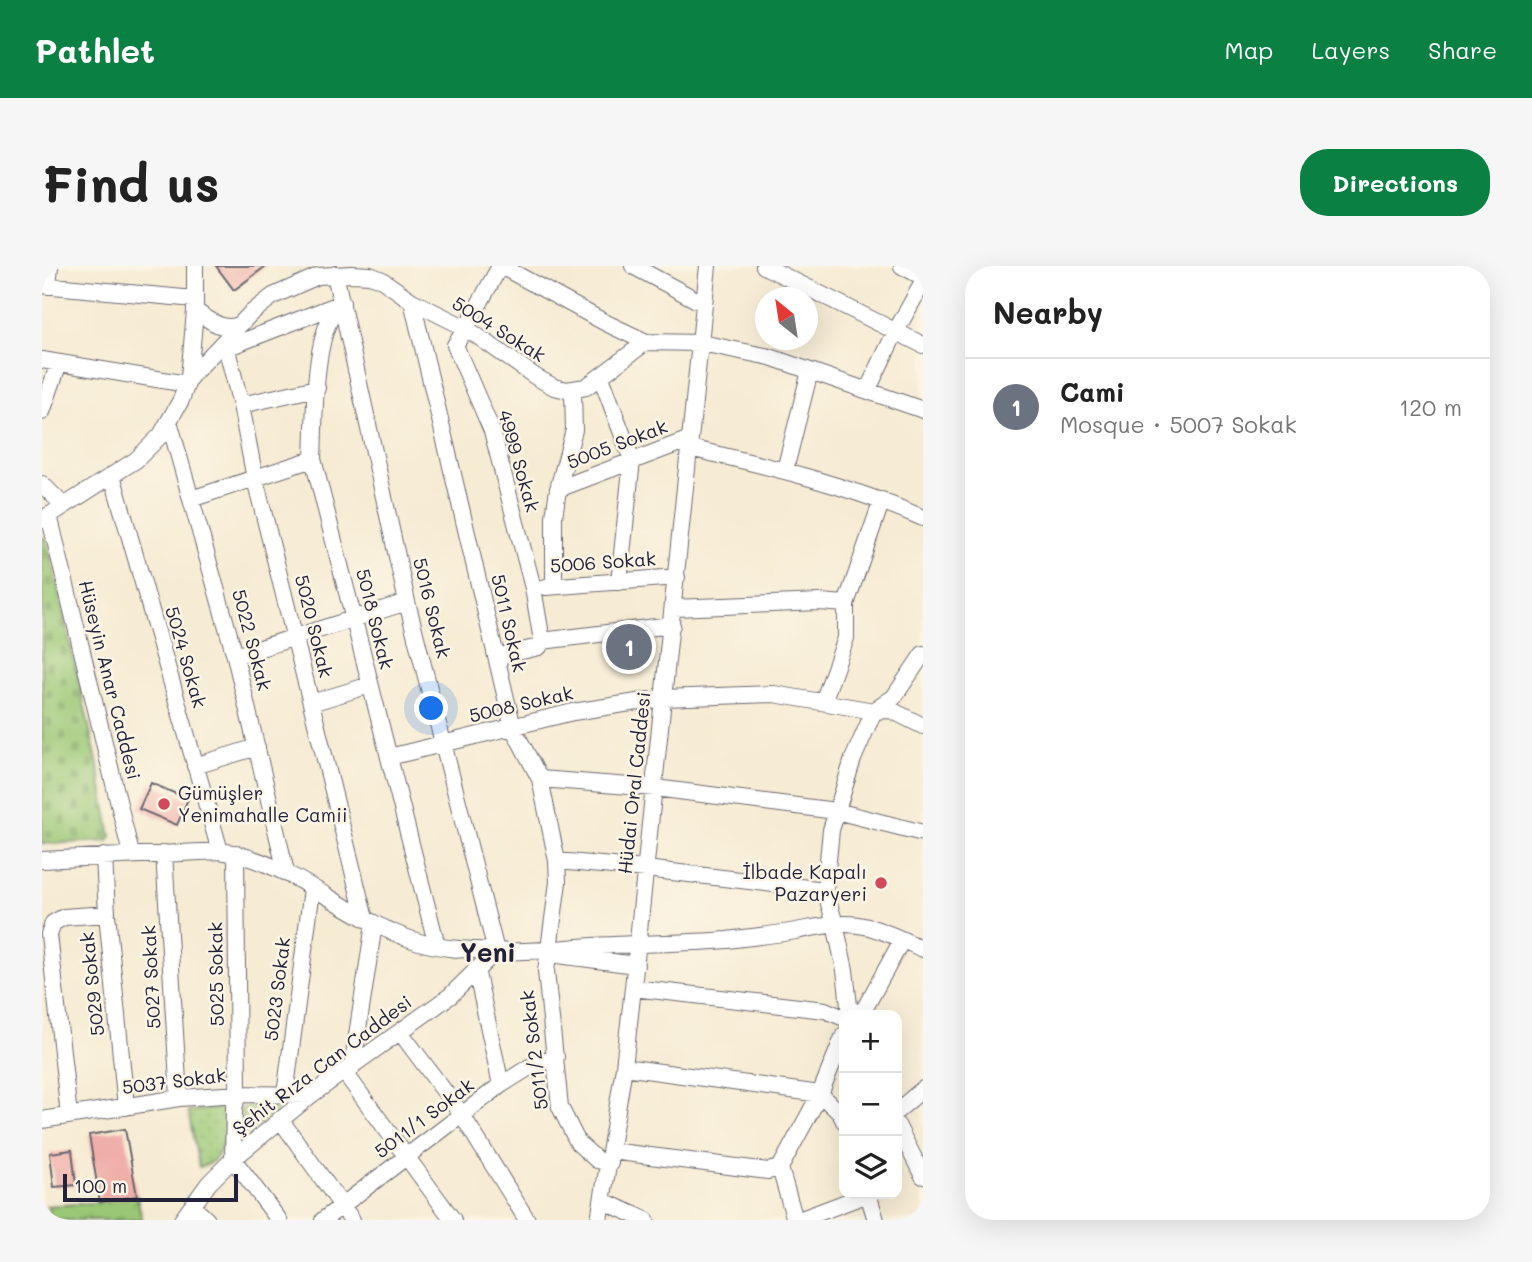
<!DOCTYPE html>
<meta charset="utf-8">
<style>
body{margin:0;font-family:Mali,sans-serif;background:#f6f6f6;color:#222}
.controls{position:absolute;right:21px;bottom:21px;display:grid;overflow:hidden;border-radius:14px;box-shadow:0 7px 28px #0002}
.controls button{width:63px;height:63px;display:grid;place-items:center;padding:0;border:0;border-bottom:2px solid #e0e0e0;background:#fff;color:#222;font:35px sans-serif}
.compass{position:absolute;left:713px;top:21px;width:63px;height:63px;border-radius:50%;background:#fff;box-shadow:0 7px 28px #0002;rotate:330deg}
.scale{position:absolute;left:21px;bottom:18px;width:175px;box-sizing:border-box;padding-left:7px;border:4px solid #22223b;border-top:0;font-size:19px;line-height:24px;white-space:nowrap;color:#22223b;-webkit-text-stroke:5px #fcf5e5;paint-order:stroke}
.you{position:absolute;left:390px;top:443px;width:24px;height:24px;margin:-18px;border:5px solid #fff;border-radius:50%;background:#1a73e8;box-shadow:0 0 0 10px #1a73e833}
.badge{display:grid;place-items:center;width:46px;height:46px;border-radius:50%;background:#0b8043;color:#fff;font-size:23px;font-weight:700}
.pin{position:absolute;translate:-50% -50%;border:4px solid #fff;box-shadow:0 2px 7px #0006}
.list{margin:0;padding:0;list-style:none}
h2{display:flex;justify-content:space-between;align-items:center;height:91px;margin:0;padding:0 28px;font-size:30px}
h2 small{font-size:23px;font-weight:400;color:#767676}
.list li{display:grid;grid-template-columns:46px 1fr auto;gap:21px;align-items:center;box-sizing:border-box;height:98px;padding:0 28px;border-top:2px solid #e0e0e0}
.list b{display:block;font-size:26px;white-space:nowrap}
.list p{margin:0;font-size:23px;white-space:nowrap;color:#767676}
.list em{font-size:23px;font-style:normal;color:#767676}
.icon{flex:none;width:38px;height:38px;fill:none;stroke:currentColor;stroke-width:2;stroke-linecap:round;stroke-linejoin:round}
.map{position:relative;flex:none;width:881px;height:954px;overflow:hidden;border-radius:28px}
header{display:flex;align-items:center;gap:42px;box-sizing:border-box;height:98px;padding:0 35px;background:#0b8043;color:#fff}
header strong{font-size:33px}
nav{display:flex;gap:38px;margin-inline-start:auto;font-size:24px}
.intro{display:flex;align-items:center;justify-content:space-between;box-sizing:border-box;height:168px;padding:0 42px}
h1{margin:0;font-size:49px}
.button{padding:18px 32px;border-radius:28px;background:#0b8043;color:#fff;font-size:24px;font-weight:700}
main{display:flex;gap:42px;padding:0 42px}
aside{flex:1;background:#fff;border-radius:28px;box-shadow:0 7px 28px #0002}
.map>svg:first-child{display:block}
</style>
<header>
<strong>Pathlet</strong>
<nav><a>Map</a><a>Layers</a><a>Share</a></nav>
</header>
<div class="intro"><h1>Find us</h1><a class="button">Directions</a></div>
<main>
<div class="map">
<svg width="881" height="954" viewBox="0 0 881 954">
<defs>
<pattern id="grass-dots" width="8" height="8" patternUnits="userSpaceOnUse" patternTransform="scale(1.75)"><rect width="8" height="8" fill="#9ac775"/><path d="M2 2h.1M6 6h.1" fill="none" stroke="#84ab66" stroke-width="1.8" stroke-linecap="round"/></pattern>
<pattern id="cemetery-stones" width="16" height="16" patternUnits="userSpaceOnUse" patternTransform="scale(1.75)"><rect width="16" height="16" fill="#9ac775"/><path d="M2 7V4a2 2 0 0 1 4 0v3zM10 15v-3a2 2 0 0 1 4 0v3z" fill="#84ab66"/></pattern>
<pattern id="park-crowns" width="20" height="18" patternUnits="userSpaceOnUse" patternTransform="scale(1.75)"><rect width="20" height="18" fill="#9ac775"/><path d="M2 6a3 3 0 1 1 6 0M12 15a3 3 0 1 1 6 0" fill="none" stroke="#84ab66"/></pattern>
</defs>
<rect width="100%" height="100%" fill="#fcf5e5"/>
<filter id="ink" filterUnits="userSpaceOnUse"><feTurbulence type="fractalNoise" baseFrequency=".0143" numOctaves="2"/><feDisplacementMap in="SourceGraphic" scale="14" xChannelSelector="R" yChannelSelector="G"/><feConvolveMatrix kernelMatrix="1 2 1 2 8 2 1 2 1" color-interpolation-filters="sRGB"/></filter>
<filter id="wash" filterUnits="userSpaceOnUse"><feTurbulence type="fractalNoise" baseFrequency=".00686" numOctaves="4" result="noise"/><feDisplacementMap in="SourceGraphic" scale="28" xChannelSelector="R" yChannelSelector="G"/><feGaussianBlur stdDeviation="1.57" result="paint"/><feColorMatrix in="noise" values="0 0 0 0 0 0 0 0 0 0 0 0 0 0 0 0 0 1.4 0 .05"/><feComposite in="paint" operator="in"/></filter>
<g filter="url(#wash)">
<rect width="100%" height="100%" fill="#f6ebd3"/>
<path fill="url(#grass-dots)" stroke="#5e7458" stroke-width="2" d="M233,838l4,2 -4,8 -30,19 -5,-24 7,-3z
M185,842c-2,24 0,53 -28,59l-11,-56z"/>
<path fill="url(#cemetery-stones)" stroke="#5e7458" stroke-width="2" d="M0,271l5,3 51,226 13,70 -3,5 -66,3z"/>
<path fill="url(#park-crowns)" stroke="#5e7458" stroke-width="2" d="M95,930l5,24h-90l-5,-14 45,-3z"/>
<g id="blocks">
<path fill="#f0aea8" d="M174,0h50l-32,24z
M596,374l3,8 -4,8 -9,3 -9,-4 -2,-6 1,-7z
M109,517l37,16 -11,26 -38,-16z
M83,863l12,67 -37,6 -11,-67z
M30,884l4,35 -22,2 -4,-34z"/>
</g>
</g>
<g filter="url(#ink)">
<use href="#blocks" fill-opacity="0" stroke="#6c6870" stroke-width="2"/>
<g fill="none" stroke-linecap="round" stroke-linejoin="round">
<defs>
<path id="minor" d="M458,0l-34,62 -11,17 37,86 41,157 9,53
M459,0l105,57 40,19
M591,0l71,38
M722,0l159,79
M860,0l21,11
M0,19l153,14
M6,20l2,-20
M370,35l101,427 27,51 17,82 1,21 -12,89 14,136 18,36 19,17 13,3
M300,37c-5,5 -10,11 -13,18 -16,37 -14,97 -16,138l124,487
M153,45c15,9 29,22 46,13
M183,76l16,63 14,74 110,440
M184,82l116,-45
M0,94l145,24
M559,111l31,83 -13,122
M147,112l61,-64 23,-18 45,-20 34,-2 18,1 12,5 30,21 54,27 70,49 18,10 13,3 19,-3 60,-45 55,1 69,14 153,53
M826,123l28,-58 27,-49
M199,139l76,-17
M0,146l17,-49
M127,155l66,235 51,216
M647,182c80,18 159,37 234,70
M743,204l25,-99
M70,209l108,376
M0,218l21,21
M516,223l132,-50
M149,233l122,-40
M7,249l82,339
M0,254l94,-60 25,-25 20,-35 8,-22 6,-67v-45
M512,320v-69l4,-28 16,-59 -1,-39
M504,321l131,-10
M632,342l145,-6 27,2
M193,390l172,-54
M454,391l43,-10 3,-6 130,-16
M781,436l23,-64v-34l36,-104
M269,437l59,-18
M347,491l184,-45 90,-14 111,-4 100,17 17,-1 32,16
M153,500l62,-19
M498,513l115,9 181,23 87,22
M122,587l15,245
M194,587l2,241 -4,14 -1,51 46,61
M62,590l3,58 19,193
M0,594l178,-9c73,10 126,68 196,90 24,8 53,9 78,10 29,2 57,-2 85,-4 49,-4 99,-3 148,-7 23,-3 46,-5 69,-9 22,-4 45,-10 68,-5 21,4 40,15 59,23
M515,595l89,8 179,21
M516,689l78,10
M434,703l25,116
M591,722l192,22 19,8
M808,749l-5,-45 -10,-46 -10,-34 6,-60 22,-71 21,-48 20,-14 29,-43
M814,749l9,-7 37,-68
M359,767l61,82 65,105
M582,801l196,27 20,19 4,8
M310,802l22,-144
M303,807l108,147
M243,829l27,-206
M855,845l26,-22
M27,850l-20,-182 4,-11 11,-6 43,-3
M238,853l72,101
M0,854l137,-22 59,-4 73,1
M855,859l26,51
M569,885l157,20 12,-3 15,52
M738,902l40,-74 24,-59
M826,928l8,26
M561,935l43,19
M150,940l15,14
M140,954l27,-37 24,-24 78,-64 139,-99 46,-45 -89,-349 -72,-328
M281,954l178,-135 27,-17 28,-11
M557,954l25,-153 9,-79 75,-722
M757,954l69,-26"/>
</defs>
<use href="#minor" stroke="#6c6870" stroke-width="18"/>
<use href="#minor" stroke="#fff" stroke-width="16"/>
</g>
</g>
<g fill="#d1495b" stroke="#fcf5e5" stroke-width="2.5">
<circle cx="122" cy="538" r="7"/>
<circle cx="839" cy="617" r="7"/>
</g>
<g text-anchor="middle" stroke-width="5" stroke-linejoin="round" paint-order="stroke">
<g font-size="19" fill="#22223b" stroke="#fcf5e5">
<text transform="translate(457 63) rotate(32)" y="7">5004 Sokak</text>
<text transform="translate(575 178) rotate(-21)" y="7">5005 Sokak</text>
<text transform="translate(477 195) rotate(74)" y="7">4999 Sokak</text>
<text transform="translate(561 296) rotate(-4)" y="7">5006 Sokak</text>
<text transform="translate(390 342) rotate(76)" y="7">5016 Sokak</text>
<text transform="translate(333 353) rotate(76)" y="7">5018 Sokak</text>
<text transform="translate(467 357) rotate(77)" y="7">5011 Sokak</text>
<text transform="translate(272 360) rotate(76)" y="7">5020 Sokak</text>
<text transform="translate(210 374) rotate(75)" y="7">5022 Sokak</text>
<text transform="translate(144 391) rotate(74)" y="7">5024 Sokak</text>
<text transform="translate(68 414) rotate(76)" y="7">Hüseyin Anar Caddesi</text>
<text transform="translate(479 438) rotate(-13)" y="7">5008 Sokak</text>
<text transform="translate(592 517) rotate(-84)" y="7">Hüdai Oral Caddesi</text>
<text transform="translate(174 708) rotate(-91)" y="7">5025 Sokak</text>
<text transform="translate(109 711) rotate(-93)" y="7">5027 Sokak</text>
<text transform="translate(50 718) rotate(-96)" y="7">5029 Sokak</text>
<text transform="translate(235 723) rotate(-83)" y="7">5023 Sokak</text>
<text transform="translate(492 784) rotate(-97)" y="7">5011/2 Sokak</text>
<text transform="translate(280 799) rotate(-37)" y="7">Şehit Rıza Can Caddesi</text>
<text transform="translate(132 815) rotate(-7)" y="7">5037 Sokak</text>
<text transform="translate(382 852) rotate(-37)" y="7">5011/1 Sokak</text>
</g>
<g font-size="19" fill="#22223b" stroke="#fcf5e5" text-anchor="start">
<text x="136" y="534">Gümüşler<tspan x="136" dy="22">Yenimahalle Camii</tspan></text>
<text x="825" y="613" text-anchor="end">İlbade Kapalı<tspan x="825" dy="22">Pazaryeri</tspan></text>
</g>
<g font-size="26" font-weight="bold" fill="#22223b" stroke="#fcf5e5">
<text x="446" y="696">Yeni</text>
</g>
</g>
</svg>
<div class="controls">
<button>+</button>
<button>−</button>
<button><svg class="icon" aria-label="layers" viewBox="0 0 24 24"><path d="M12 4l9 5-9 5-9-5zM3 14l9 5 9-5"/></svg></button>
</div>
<svg class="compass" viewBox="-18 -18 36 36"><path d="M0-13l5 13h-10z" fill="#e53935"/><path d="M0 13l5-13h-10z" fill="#767676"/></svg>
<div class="scale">100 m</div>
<div class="you"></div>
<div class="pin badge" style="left:587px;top:381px;background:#6b7280">1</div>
</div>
<aside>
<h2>Nearby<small></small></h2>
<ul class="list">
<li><span class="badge" style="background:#6b7280">1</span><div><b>Cami</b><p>Mosque · 5007 Sokak</p></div><em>120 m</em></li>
</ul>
</aside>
</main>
